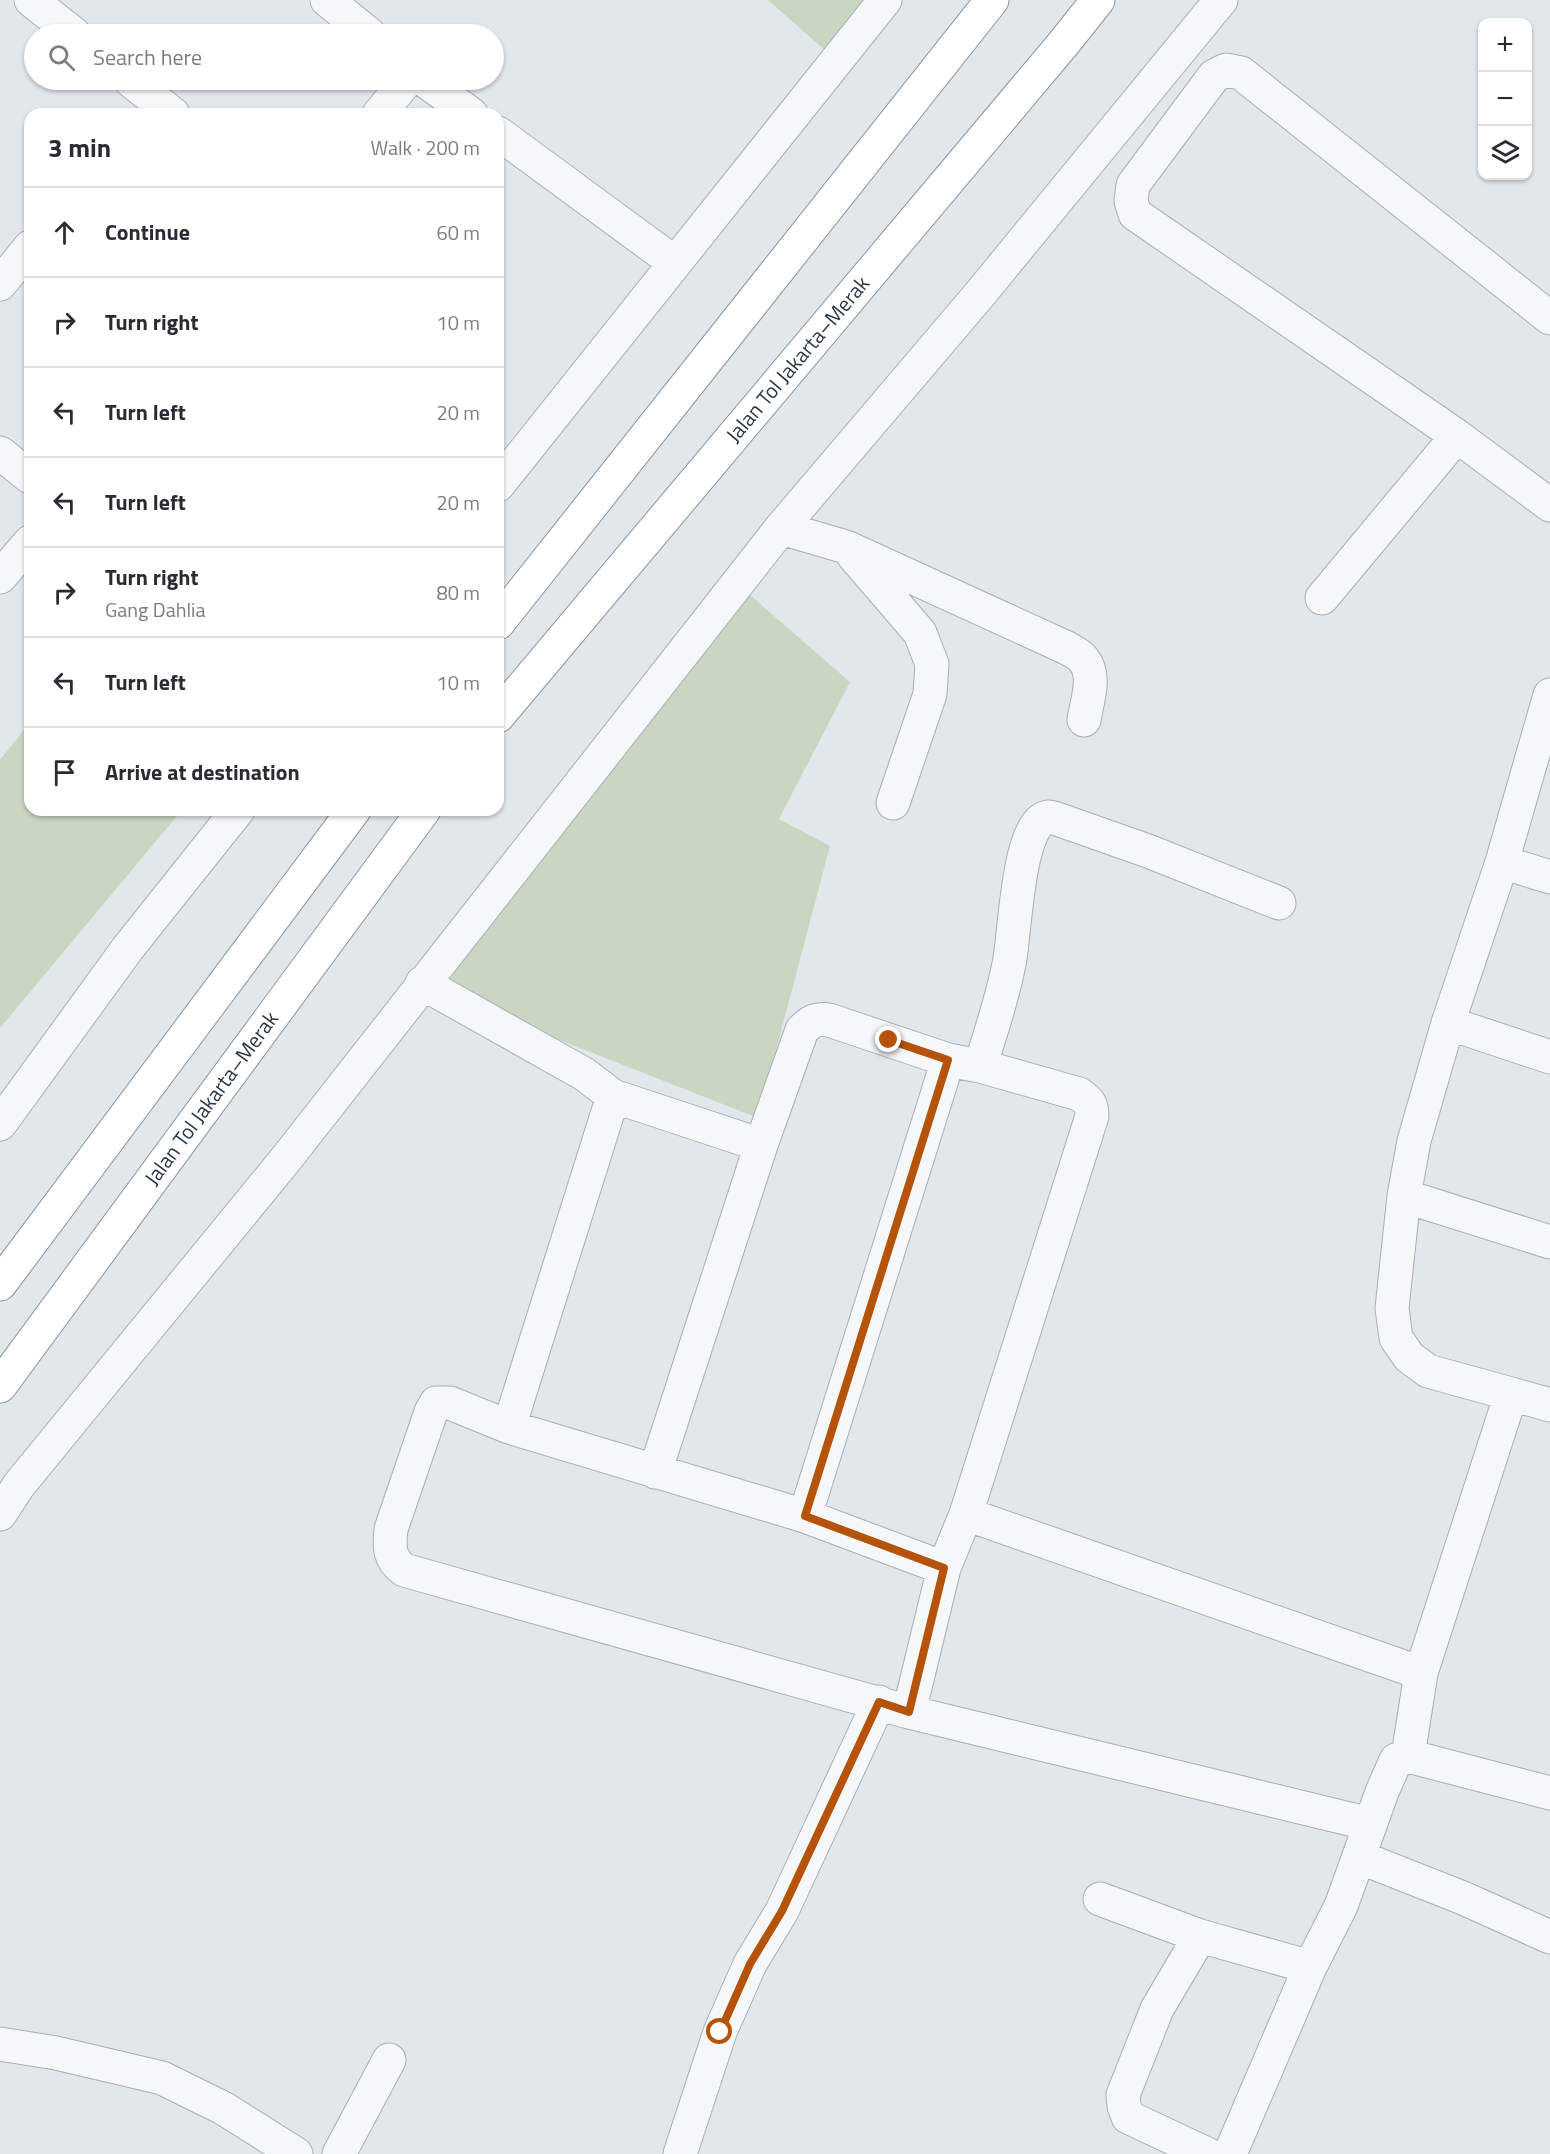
<!DOCTYPE html>
<meta charset="utf-8">
<style>
body{margin:0;font-family:"Titillium Web",sans-serif;background:#f7f7f7;color:#2b2b33}
.controls{position:absolute;right:18px;top:18px;display:grid;overflow:hidden;border-radius:12px;box-shadow:0 2px 4px #0004}
.controls button{width:54px;height:54px;display:grid;place-items:center;padding:0;border:0;border-bottom:2px solid #e1e1e2;background:#fff;color:#2b2b33;font:30px sans-serif}
.stop{position:absolute;width:18px;height:18px;margin:-14px;border:4px solid #b45309;border-radius:50%;background:#fff}
.stop.end{background:#b45309;border-color:#fff;box-shadow:0 2px 6px #0008}
.list{margin:0;padding:0;list-style:none}
h2{display:flex;justify-content:space-between;align-items:center;height:78px;margin:0;padding:0 24px;font-size:26px}
h2 small{font-size:20px;font-weight:400;color:#7c7c81}
.list li{display:grid;grid-template-columns:39px 1fr auto;gap:18px;align-items:center;box-sizing:border-box;height:90px;padding:0 24px;border-top:2px solid #e1e1e2}
.list b{display:block;font-size:22px;white-space:nowrap}
.list p{margin:0;font-size:20px;white-space:nowrap;color:#7c7c81}
.list em{font-size:20px;font-style:normal;color:#7c7c81}
.icon{flex:none;width:33px;height:33px;fill:none;stroke:currentColor;stroke-width:2;stroke-linecap:round;stroke-linejoin:round}
.map{position:relative;flex:none;width:1550px;height:2154px;overflow:hidden}
.search{position:absolute;background:#fff;box-shadow:0 2px 4px #0004;left:24px;top:24px;width:480px;height:66px;display:flex;align-items:center;gap:15px;box-sizing:border-box;padding:0 21px;border-radius:33px;color:#7c7c81;font-size:22px}
.panel{position:absolute;background:#fff;box-shadow:0 2px 4px #0004;left:24px;top:108px;width:480px;height:708px;border-radius:18px}
.map>svg:first-child{display:block}
</style>
<div class="map">
<svg width="1550" height="2154" viewBox="0 0 1550 2154">
<rect width="100%" height="100%" fill="#e2e7ec"/>
<path fill="#c9d7c2" d="M768,0h114l-46,60z
M743,589l107,93 -71,137 51,27 -72,272 -326,-128z
M30,722v88h152l-182,218v-268z"/>
<g fill="none" stroke-linecap="round" stroke-linejoin="round">
<defs>
<path id="minor" d="M31,0l43,34
M327,0l42,34
M130,80l43,34
M424,80l47,34
M379,114l28,-34
M498,133l177,130
M0,284l30,-37
M1550,318l-309,-245 -15,-3 -12,6 -81,109 -2,16 4,13 322,222 93,69
M0,453l30,24
M498,485l387,-485
M781,528l65,19 221,101c5,3 12,6 16,11 14,16 4,42 1,61
M853,555l67,78 12,31 -2,30 -37,109
M0,577l30,-35
M1322,598l135,-162
M1502,862l48,15
M422,983l162,91 29,22 148,49
M1448,1023l102,34
M980,1066c11,-33 22,-67 29,-102 6,-26 8,-142 39,-147 1,0 8,1 9,2l91,32 131,52
M613,1096l-104,331 296,89 139,52
M0,1124l128,-176 110,-138
M1404,1196l146,46
M1511,1394l39,11
M509,1427l-59,-24h-14l-5,9 -40,117c-2,18 -2,30 13,41l505,142 461,112
M655,1472l106,-327 41,-115c9,-9 15,-12 27,-10l119,40 32,6 99,28c10,7 13,10 13,22l-126,398 -22,54 -35,144
M0,1514l19,-29 267,-326 495,-631 199,-234 241,-294
M966,1514l455,159
M805,1516l143,-456
M1408,1756l142,37
M1359,1857l104,41 87,39
M1100,1899l100,37 110,31
M1200,1936l-43,73 -34,86 1,11 4,11 79,37
M0,2044l56,9 106,25 61,30 73,46
M339,2154l50,-94
M680,2154l40,-122 30,-68 32,-53 97,-209
M1230,2154l80,-187 31,-61 41,-114 14,-32 12,-4 13,-83 90,-279 -83,-23 -19,-14 -13,-19 -4,-30 12,-112 10,-55 34,-118 54,-161 48,-167"/>
<g id="highway">
<path d="M498,623l494,-623"/>
<path id="s1" d="M498,716l565,-672 35,-44"/>
<path d="M0,1284l354,-474"/>
<path id="s2" d="M0,1386l424,-576"/>
</g>
</defs>
<use href="#minor" stroke="#a6aeb7" stroke-width="35"/>
<use href="#highway" stroke="#8795a4" stroke-width="35"/>
<use href="#minor" stroke="#f5f7f9" stroke-width="33"/>
<use href="#highway" stroke="#fff" stroke-width="33"/>
</g>
<g fill="none" stroke-linecap="round" stroke-linejoin="round">
<path stroke="#b45309" stroke-width="8" d="M720,2032l30,-68 32,-53 97,-209 30,10 35,-144 -139,-52 143,-456 -59,-20"/>
</g>
<g text-anchor="middle" stroke-width="4.5" stroke-linejoin="round" paint-order="stroke">
<g font-size="21" fill="#283546" stroke="#f2f5f9">
<text dy="7" stroke="none"><textPath href="#s1" startOffset="466">Jalan Tol Jakarta–Merak</textPath></text>
<text dy="7" stroke="none"><textPath href="#s2" startOffset="357">Jalan Tol Jakarta–Merak</textPath></text>
</g>
</g>
</svg>
<div class="controls">
<button>+</button>
<button>−</button>
<button><svg class="icon" aria-label="layers" viewBox="0 0 24 24"><path d="M12 4l9 5-9 5-9-5zM3 14l9 5 9-5"/></svg></button>
</div>
<div class="stop" style="left:720px;top:2032px"></div>
<div class="stop end" style="left:889px;top:1040px"></div>
<div class="search"><svg class="icon" aria-label="search" viewBox="0 0 24 24"><circle cx="10" cy="10" r="6"/><path d="M15 15l6 6"/></svg>Search here</div>
<section class="panel">
<h2>3 min<small>Walk · 200 m</small></h2>
<ul class="list">
<li><svg class="icon" aria-label="ahead" viewBox="0 0 24 24"><path d="M12 20V5M6 11l6-6 6 6"/></svg><div><b>Continue</b></div><em>60 m</em></li>
<li><svg class="icon" aria-label="right" viewBox="0 0 24 24"><path d="M7 20v-9h11M14 6l5 5-5 5"/></svg><div><b>Turn right</b></div><em>10 m</em></li>
<li><svg class="icon" aria-label="left" viewBox="0 0 24 24"><path d="M17 20v-9H6M10 6l-5 5 5 5"/></svg><div><b>Turn left</b></div><em>20 m</em></li>
<li><svg class="icon" aria-label="left" viewBox="0 0 24 24"><path d="M17 20v-9H6M10 6l-5 5 5 5"/></svg><div><b>Turn left</b></div><em>20 m</em></li>
<li><svg class="icon" aria-label="right" viewBox="0 0 24 24"><path d="M7 20v-9h11M14 6l5 5-5 5"/></svg><div><b>Turn right</b><p>Gang Dahlia</p></div><em>80 m</em></li>
<li><svg class="icon" aria-label="left" viewBox="0 0 24 24"><path d="M17 20v-9H6M10 6l-5 5 5 5"/></svg><div><b>Turn left</b></div><em>10 m</em></li>
<li><svg class="icon" aria-label="arrive" viewBox="0 0 24 24"><path d="M6 21V4h12l-3 4 3 4H6"/></svg><div><b>Arrive at destination</b></div></li>
</ul>
</section>
</div>
